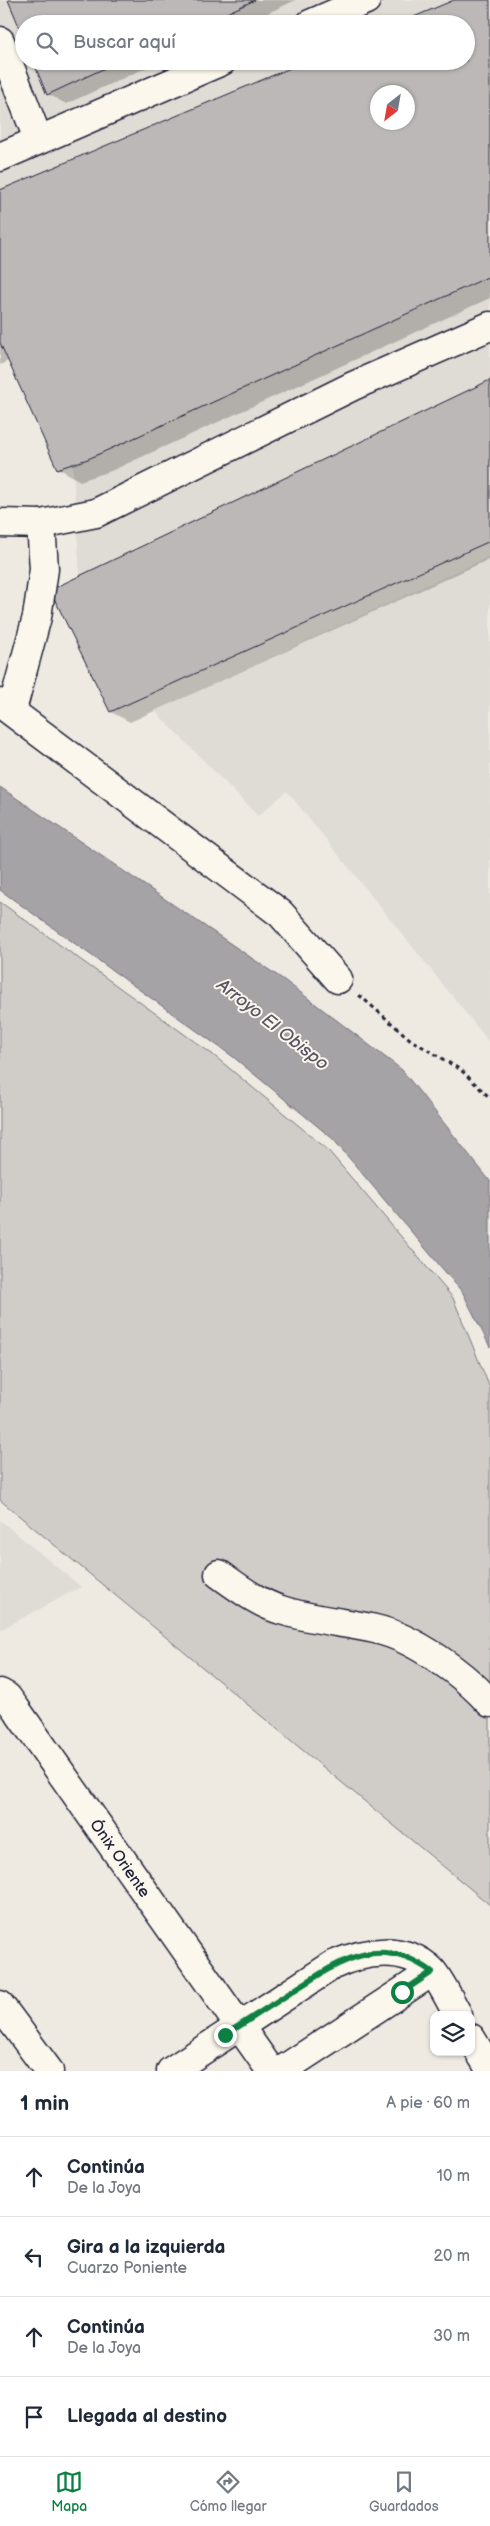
<!DOCTYPE html>
<html lang="es">
<meta charset="utf-8">
<style>
body{margin:0;font-family:"Balsamiq Sans",sans-serif;background:#f6f6f7;color:#1f2937}
.controls{position:absolute;right:15px;bottom:15px;display:grid;overflow:hidden;border-radius:10px;box-shadow:0 1px 4px #0004}
.controls button{width:45px;height:45px;display:grid;place-items:center;padding:0;border:0;border-bottom:1px solid #e0e1e3;background:#fff;color:#1f2937;font:25px sans-serif}
.compass{position:absolute;left:370px;top:85px;width:45px;height:45px;border-radius:50%;background:#fff;box-shadow:0 1px 4px #0004;rotate:211deg}
.stop{position:absolute;width:15px;height:15px;margin:-11px;border:4px solid #0b8043;border-radius:50%;background:#fff}
.stop.end{background:#0b8043;border-color:#fff;box-shadow:0 1px 5px #0008}
.list{margin:0;padding:0;list-style:none}
h2{display:flex;justify-content:space-between;align-items:center;height:65px;margin:0;padding:0 20px;font-size:21px}
h2 small{font-size:16px;font-weight:400;color:#747a83}
.list li{display:grid;grid-template-columns:32px 1fr auto;gap:15px;align-items:center;box-sizing:border-box;height:80px;padding:0 20px;border-top:1px solid #e0e1e3}
.list b{display:block;font-size:19px;white-space:nowrap}
.list p{margin:0;font-size:16px;white-space:nowrap;color:#747a83}
.list em{font-size:16px;font-style:normal;color:#747a83}
.icon{flex:none;width:28px;height:28px;fill:none;stroke:currentColor;stroke-width:2;stroke-linecap:round;stroke-linejoin:round}
.map{position:relative;flex:none;width:490px;height:2071px;overflow:hidden}
.search{position:absolute;background:#fff;box-shadow:0 1px 4px #0004;left:15px;right:15px;top:15px;height:55px;display:flex;align-items:center;gap:12px;box-sizing:border-box;padding:0 18px;border-radius:28px;color:#747a83;font-size:19px}
.sheet{height:385px;background:#fff}
nav{display:flex;justify-content:space-around;align-items:center;box-sizing:border-box;height:70px;border-top:1px solid #e0e1e3;background:#fff;font-size:14px;color:#747a83}
nav a{display:grid;justify-items:center;gap:2px}
nav .on{color:#0b8043}
.map>svg:first-child{display:block}
</style>
<div class="map">
<svg width="490" height="2071" viewBox="0 0 490 2071">
<rect width="100%" height="100%" fill="#eeeae2"/>
<filter id="ink" filterUnits="userSpaceOnUse"><feTurbulence type="fractalNoise" baseFrequency=".02" numOctaves="2"/><feDisplacementMap in="SourceGraphic" scale="10" xChannelSelector="R" yChannelSelector="G"/><feConvolveMatrix kernelMatrix="1 2 1 2 8 2 1 2 1" color-interpolation-filters="sRGB"/></filter>
<g filter="url(#ink)">
<path fill="#dfdbd5" fill-rule="evenodd" d="M0,0h490v520l-408,83 -11,-160 -71,-118zM24,24h442v37h-442zM378,92h30v30h-30z
M490,556v487l-203,-252 -29,25 -103,-105z
M0,1520l81,67 -81,43z"/>
<path fill="#d0cdc9" stroke="#797882" d="M0,902l212,152 115,95 126,149 37,90v517l-490,-405z"/>
<path fill="#a6a3a7" stroke="#716f7c" d="M0,787l284,193 118,90 88,111v166l-27,-54 -130,-154 -101,-83 -232,-166z"/>
<path fill="#0003" fill-rule="evenodd" d="M9,0h287l-52,24h-220z
M457,0h33v298l-379,173 -31,10 -22,-13 -48,-108 -10,5v-174l466,-130v-37zM378,92h30v30h-30z
M35,61h126l-95,43 -18,-10z
M490,381v178l-360,163 -19,-10 -59,-121z"/>
<path fill="#bcb8b8" stroke="#22223b" fill-rule="evenodd" d="M8,0h247l-52,24h-179v14z
M454,0h36v276l-402,183 -31,10 -57,-126v-153l307,-129h159v-37h-69zM378,92h30v30h-30z
M33,61h87l-73,34z
M490,380v161l-380,171 -60,-122z"/>
<g fill="none" stroke-linecap="round" stroke-linejoin="round">
<defs>
<g id="minor">
<path d="M310,24l56,-24"/>
<path d="M0,41l38,98"/>
<path d="M0,157l222,-96"/>
<path d="M0,523l41,1 55,-11 257,-127 137,-60"/>
<path d="M0,703l281,211 57,65"/>
<path d="M12,710l25,-93 7,-48 -3,-45"/>
<path d="M219,1574c20,14 39,29 62,36 31,10 63,12 94,19 40,9 89,45 115,74"/>
<path id="s1" d="M0,1693l7,4 9,12 255,362"/>
<path d="M0,2005l49,66"/>
<path d="M471,2038l19,31"/>
<path d="M171,2071l162,-106c31,-14 72,-21 99,6 10,12 18,30 26,44"/>
<path d="M281,2071l151,-99"/>
</g>
</defs>
<use href="#minor" stroke="#22223b" stroke-width="31"/>
<path stroke="#22223b" stroke-width="3" stroke-dasharray="4 4" stroke-linecap="butt" d="M359,995l52,45 50,30 29,28"/>
<use href="#minor" stroke="#fbf7ec" stroke-width="28"/>
</g>
</g>
<g fill="none" stroke-linecap="round" stroke-linejoin="round" filter="url(#ink)">
<path stroke="#0b8043" stroke-width="6" d="M225,2035c23,-15 47,-30 71,-46 47,-30 84,-55 136,-17l-30,20"/>
</g>
<g text-anchor="middle" stroke-width="4" stroke-linejoin="round" paint-order="stroke">
<g font-size="16" fill="#22223b" stroke="#fbf7ec">
<text dy="6" stroke="none"><textPath href="#s1" startOffset="205">Ónix Oriente</textPath></text>
</g>
<g font-size="18" font-style="italic" fill="#575666" stroke="#fbf7ec">
<text transform="translate(273 1024) rotate(38)" y="6">Arroyo El Obispo</text>
</g>
</g>
</svg>
<div class="controls">
<button><svg class="icon" aria-label="layers" viewBox="0 0 24 24"><path d="M12 4l9 5-9 5-9-5zM3 14l9 5 9-5"/></svg></button>
</div>
<svg class="compass" viewBox="-18 -18 36 36"><path d="M0-13l5 13h-10z" fill="#e53935"/><path d="M0 13l5-13h-10z" fill="#747a83"/></svg>
<div class="stop" style="left:402px;top:1992px"></div>
<div class="stop end" style="left:225px;top:2035px"></div>
<div class="search"><svg class="icon" aria-label="search" viewBox="0 0 24 24"><circle cx="10" cy="10" r="6"/><path d="M15 15l6 6"/></svg>Buscar aquí</div>
</div>
<section class="sheet">
<h2>1 min<small>A pie · 60 m</small></h2>
<ul class="list">
<li><svg class="icon" aria-label="ahead" viewBox="0 0 24 24"><path d="M12 20V5M6 11l6-6 6 6"/></svg><div><b>Continúa</b><p>De la Joya</p></div><em>10 m</em></li>
<li><svg class="icon" aria-label="left" viewBox="0 0 24 24"><path d="M17 20v-9H6M10 6l-5 5 5 5"/></svg><div><b>Gira a la izquierda</b><p>Cuarzo Poniente</p></div><em>20 m</em></li>
<li><svg class="icon" aria-label="ahead" viewBox="0 0 24 24"><path d="M12 20V5M6 11l6-6 6 6"/></svg><div><b>Continúa</b><p>De la Joya</p></div><em>30 m</em></li>
<li><svg class="icon" aria-label="arrive" viewBox="0 0 24 24"><path d="M6 21V4h12l-3 4 3 4H6"/></svg><div><b>Llegada al destino</b></div></li>
</ul>
</section>
<nav>
<a class="on"><svg class="icon" aria-label="map" viewBox="0 0 24 24"><path d="M3 6l6-2 6 2 6-2v14l-6 2-6-2-6 2zM9 4v14M15 6v14"/></svg>Mapa</a>
<a><svg class="icon" aria-label="directions" viewBox="0 0 24 24"><path d="M12 3l9 9-9 9-9-9zM9 14v-3h6M13 9l2 2-2 2"/></svg>Cómo llegar</a>
<a><svg class="icon" aria-label="saved" viewBox="0 0 24 24"><path d="M7 4h10v16l-5-4-5 4z"/></svg>Guardados</a>
</nav>
